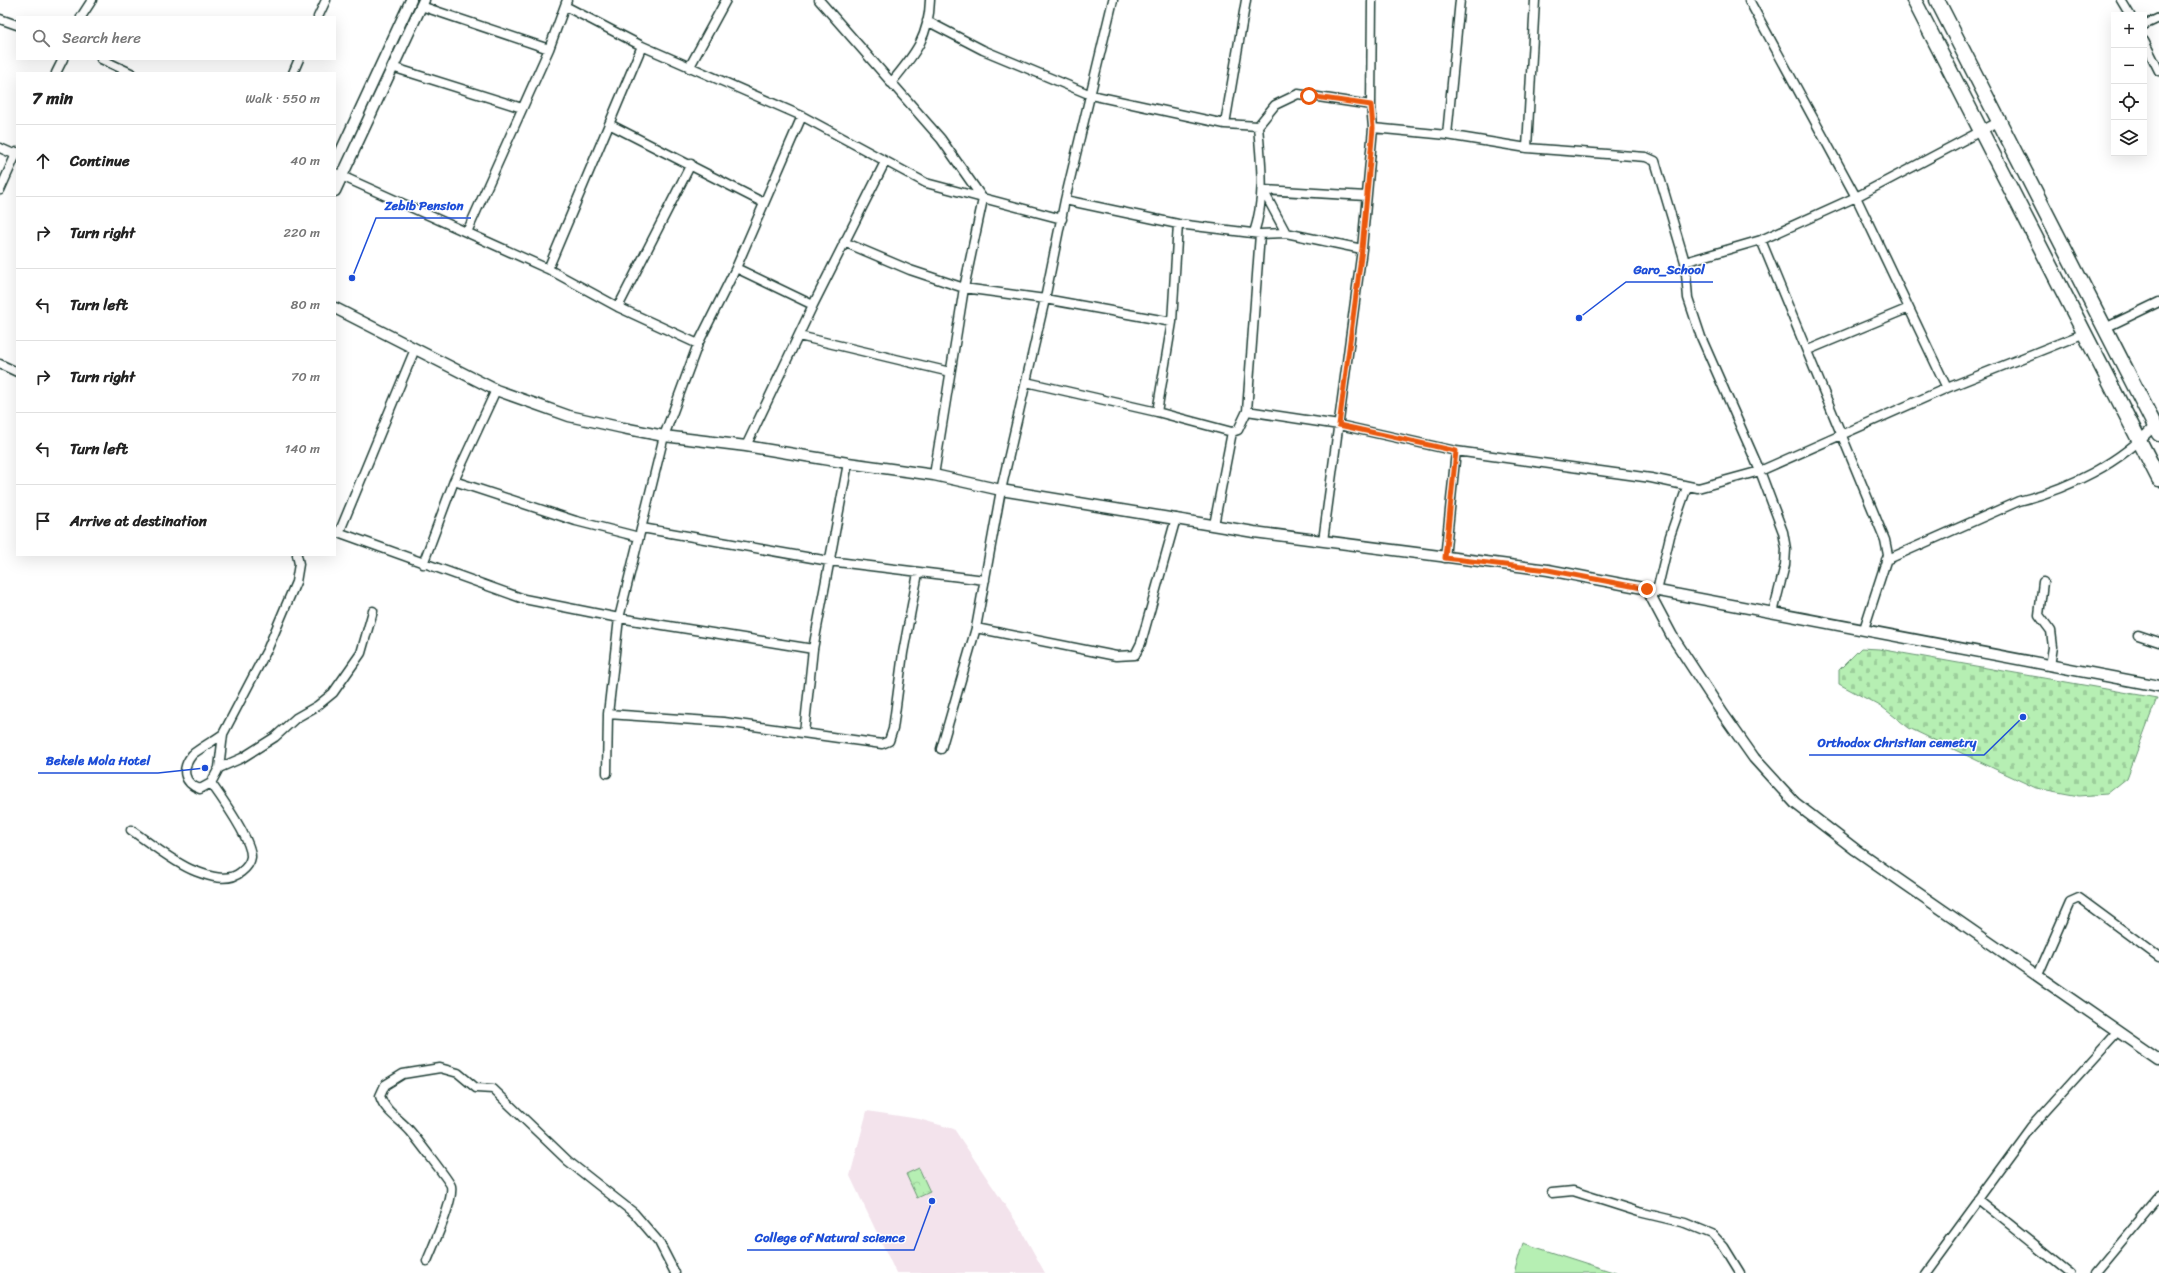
<!DOCTYPE html>
<meta charset="utf-8">
<style>
body{margin:0;font-family:Sriracha,sans-serif;background:#f6f6f6;color:#222}
.controls{position:absolute;right:12px;top:12px;display:grid;overflow:hidden;border-radius:0px;box-shadow:0 4px 16px #0002}
.controls button{width:36px;height:36px;display:grid;place-items:center;padding:0;border:0;border-bottom:1px solid #e0e0e0;background:#fff;color:#222;font:20px sans-serif}
.stop{position:absolute;width:12px;height:12px;margin:-9px;border:3px solid #ea580c;border-radius:50%;background:#fff}
.stop.end{background:#ea580c;border-color:#fff;box-shadow:0 1px 4px #0008}
.list{margin:0;padding:0;list-style:none}
h2{display:flex;justify-content:space-between;align-items:center;height:52px;margin:0;padding:0 16px;font-size:17px}
h2 small{font-size:13px;font-weight:400;color:#767676}
.list li{display:grid;grid-template-columns:26px 1fr auto;gap:12px;align-items:center;box-sizing:border-box;height:72px;padding:0 16px;border-top:1px solid #e0e0e0}
.list b{display:block;font-size:15px;white-space:nowrap}
.list em{font-size:13px;font-style:normal;color:#767676}
.icon{flex:none;width:22px;height:22px;fill:none;stroke:currentColor;stroke-width:2;stroke-linecap:round;stroke-linejoin:round}
.map{position:relative;flex:none;width:2159px;height:1273px;overflow:hidden}
.search{position:absolute;background:#fff;box-shadow:0 4px 16px #0002;left:16px;top:16px;width:320px;height:44px;display:flex;align-items:center;gap:10px;box-sizing:border-box;padding:0 14px;border-radius:0px;color:#767676;font-size:15px}
.panel{position:absolute;background:#fff;box-shadow:0 4px 16px #0002;left:16px;top:72px;width:320px;height:484px;border-radius:0px}
.map>svg:first-child{display:block}
</style>
<div class="map">
<svg width="2159" height="1273" viewBox="0 0 2159 1273">
<defs>
<pattern id="cemetery-stones" width="16" height="16" patternUnits="userSpaceOnUse"><rect width="16" height="16" fill="#b6efb3"/><path d="M2 7V4a2 2 0 0 1 4 0v3zM10 15v-3a2 2 0 0 1 4 0v3z" fill="#9cce9b"/></pattern>
<pattern id="park-crowns" width="20" height="18" patternUnits="userSpaceOnUse"><rect width="20" height="18" fill="#b6efb3"/><path d="M2 6a3 3 0 1 1 6 0M12 15a3 3 0 1 1 6 0" fill="none" stroke="#9cce9b"/></pattern>
</defs>
<rect width="100%" height="100%" fill="#fff"/>
<filter id="ink" filterUnits="userSpaceOnUse"><feTurbulence type="fractalNoise" baseFrequency=".025" numOctaves="2"/><feDisplacementMap in="SourceGraphic" scale="8" xChannelSelector="R" yChannelSelector="G"/><feConvolveMatrix kernelMatrix="1 2 1 2 8 2 1 2 1" color-interpolation-filters="sRGB"/></filter>
<g filter="url(#ink)">
<path fill="#f3e3ec" d="M867,1111l52,8 35,10 65,97 26,47h-149l-46,-97z"/>
<path fill="url(#cemetery-stones)" stroke="#6a9674" d="M1861,648l18,1 278,49 -30,80 -20,16 -28,2 -43,-8 -41,-19 -86,-41 -27,-21 -43,-23v-14z"/>
<path fill="url(#park-crowns)" stroke="#6a9674" d="M919,1168l11,24 -13,6 -11,-24z"/>
<path fill="#b6efb3" stroke="#6a9674" d="M1523,1243l93,30h-102z"/>
<g fill="none" stroke-linecap="round" stroke-linejoin="round">
<defs>
<path id="minor" d="M819,0l122,139 42,60 -19,89 -30,187
M1749,0l107,197 91,191
M2121,0l9,15
M421,6l128,43
M565,6l77,40 160,70 124,67 136,36
M81,17l11,-17
M318,17l8,-17
M0,19l17,6
M927,21l56,29 108,45 134,29 33,2
M2144,25l15,-7
M2144,41l15,30
M101,59l30,14
M392,67l130,41
M689,68l37,-68
M56,73l7,-14
M293,73l6,-14
M891,83c23,-28 38,-45 39,-83
M609,124l155,79
M1225,124l21,-124
M1373,128l74,7 80,13 119,9 9,4 30,101 3,36 13,39 59,134 23,61 3,17 -1,16 -12,48
M1447,135l13,-135
M0,148l16,7
M1527,148l8,-148
M335,173l213,96 70,38 80,37
M0,190l17,-38
M1263,190l103,6
M1263,190l23,43
M1065,200l113,24 82,10 26,-1 76,16
M467,232l82,-183 18,-49
M1254,233c12,-37 7,-69 4,-107l17,-21 23,-11 73,11
M1761,240l124,300 3,15 -24,74
M844,242l66,28 54,18 81,11 127,23
M1685,262l76,-22 95,-43 142,-75
M736,268l77,37
M548,269l94,-223
M618,307l73,-143
M2105,328l54,-26
M799,336l151,36
M1808,350l101,-42
M0,364l17,8
M1026,382l131,30 75,20 6,-2 9,-19 92,14 117,26 -11,107
M1247,411l13,-177
M1157,412l15,-90 6,-98
M746,446l67,-141 72,-143
M1456,451l195,27 47,10 62,-17 187,-83 138,-55
M454,481l122,40 63,16
M1214,525l18,-93
M642,528l187,33 156,19
M335,531l189,68 95,19 194,31
M339,533l76,-184
M1323,541l39,-292 11,-121 -2,-23 1,-105
M1886,560l133,-59c49,-12 102,-38 136,-76
M423,564l31,-83 42,-91
M2043,582l-4,33 12,16 2,16 -3,19
M1657,591l13,-55 17,-49
M976,628l140,28 19,-1 6,-12 35,-125
M2138,635l21,7
M608,714l116,8 158,22 7,-3 4,-12 10,-76 15,-80
M804,733l9,-84 35,-186
M223,734c-5,4 -29,18 -31,21 -11,14 -9,28 8,34l11,-6 8,-15 4,-34 45,-86 28,-66 3,-18 -2,-9
M941,749l35,-121 25,-138 44,-191 20,-99 48,-200
M219,768l23,-10 33,-21 21,-19 21,-12 16,-13 28,-40 12,-42
M607,773l1,-59 11,-96 45,-182 34,-92 38,-76 66,-152
M131,830c16,11 46,35 64,41 13,5 33,12 46,1 4,-3 9,-9 10,-15 1,-17 -30,-60 -40,-74
M2038,975l32,-73 9,-4 80,59
M1552,1193l21,-2 66,21 46,11 27,11 12,13 16,26
M1978,1199l92,74
M427,1261c6,-15 27,-60 24,-75 -1,-4 -35,-48 -40,-54 -11,-13 -26,-20 -31,-36l5,-11 18,-11 37,-6 18,5 18,15 17,1 75,72 66,52 25,29 16,31
M1924,1273l107,-146 86,-95
M2096,1273l63,-76"/>
<path id="tertiary" d="M335,164l76,-164
M335,191l89,-191
M335,308l161,82 73,26 54,12 41,8 82,10 102,17 86,12 67,15 253,42 294,38 611,116
M1647,589l25,47 51,78 31,44 41,45 61,47 303,210"/>
<path id="trunk" d="M1914,0l245,479
M1937,0l222,434"/>
</defs>
<use href="#minor" stroke="#1f3d34" stroke-width="11"/>
<use href="#tertiary" stroke="#1f3d34" stroke-width="13"/>
<use href="#trunk" stroke="#1f3d34" stroke-width="17"/>
<use href="#minor" stroke="#fff" stroke-width="8"/>
<use href="#tertiary" stroke="#fff" stroke-width="10"/>
<use href="#trunk" stroke="#fff" stroke-width="14"/>
</g>
</g>
<g fill="none" stroke-linecap="round" stroke-linejoin="round" filter="url(#ink)">
<path stroke="#ea580c" stroke-width="5" d="M1309,96l62,9 2,23 -11,121 -23,176 117,26 -11,107 103,12 99,19"/>
</g>
<path fill="none" stroke="#1d4ed8" stroke-width="1.5" d="M352 278L376 218H471M1579 318L1626 282H1713M2023 717L1984 755H1809M205 768L158 773H38M932 1201L914 1250H747"/>
<g fill="#1d4ed8" stroke="#fff" stroke-width="1.5">
<circle cx="352" cy="278" r="4"/>
<circle cx="1579" cy="318" r="4"/>
<circle cx="2023" cy="717" r="4"/>
<circle cx="205" cy="768" r="4"/>
<circle cx="932" cy="1201" r="4"/>
</g>
<g font-size="13" text-anchor="middle" font-weight="bold" fill="#1d4ed8" stroke="#fff" stroke-width="3" stroke-linejoin="round" paint-order="stroke">
<text x="424" y="210">Zebib Pension</text>
<text x="1669" y="274">Garo_School</text>
<text x="1897" y="747">Orthodox Christian cemetry</text>
<text x="98" y="765">Bekele Mola Hotel</text>
<text x="830" y="1242">College of Natural science</text>
</g>
</svg>
<div class="controls">
<button>+</button>
<button>−</button>
<button><svg class="icon" aria-label="locate" viewBox="0 0 24 24"><circle cx="12" cy="12" r="6"/><path d="M12 2v4M12 18v4M2 12h4M18 12h4"/></svg></button>
<button><svg class="icon" aria-label="layers" viewBox="0 0 24 24"><path d="M12 4l9 5-9 5-9-5zM3 14l9 5 9-5"/></svg></button>
</div>
<div class="stop" style="left:1309px;top:96px"></div>
<div class="stop end" style="left:1647px;top:589px"></div>
<div class="search"><svg class="icon" aria-label="search" viewBox="0 0 24 24"><circle cx="10" cy="10" r="6"/><path d="M15 15l6 6"/></svg>Search here</div>
<section class="panel">
<h2>7 min<small>Walk · 550 m</small></h2>
<ul class="list">
<li><svg class="icon" aria-label="ahead" viewBox="0 0 24 24"><path d="M12 20V5M6 11l6-6 6 6"/></svg><div><b>Continue</b></div><em>40 m</em></li>
<li><svg class="icon" aria-label="right" viewBox="0 0 24 24"><path d="M7 20v-9h11M14 6l5 5-5 5"/></svg><div><b>Turn right</b></div><em>220 m</em></li>
<li><svg class="icon" aria-label="left" viewBox="0 0 24 24"><path d="M17 20v-9H6M10 6l-5 5 5 5"/></svg><div><b>Turn left</b></div><em>80 m</em></li>
<li><svg class="icon" aria-label="right" viewBox="0 0 24 24"><path d="M7 20v-9h11M14 6l5 5-5 5"/></svg><div><b>Turn right</b></div><em>70 m</em></li>
<li><svg class="icon" aria-label="left" viewBox="0 0 24 24"><path d="M17 20v-9H6M10 6l-5 5 5 5"/></svg><div><b>Turn left</b></div><em>140 m</em></li>
<li><svg class="icon" aria-label="arrive" viewBox="0 0 24 24"><path d="M6 21V4h12l-3 4 3 4H6"/></svg><div><b>Arrive at destination</b></div></li>
</ul>
</section>
</div>
